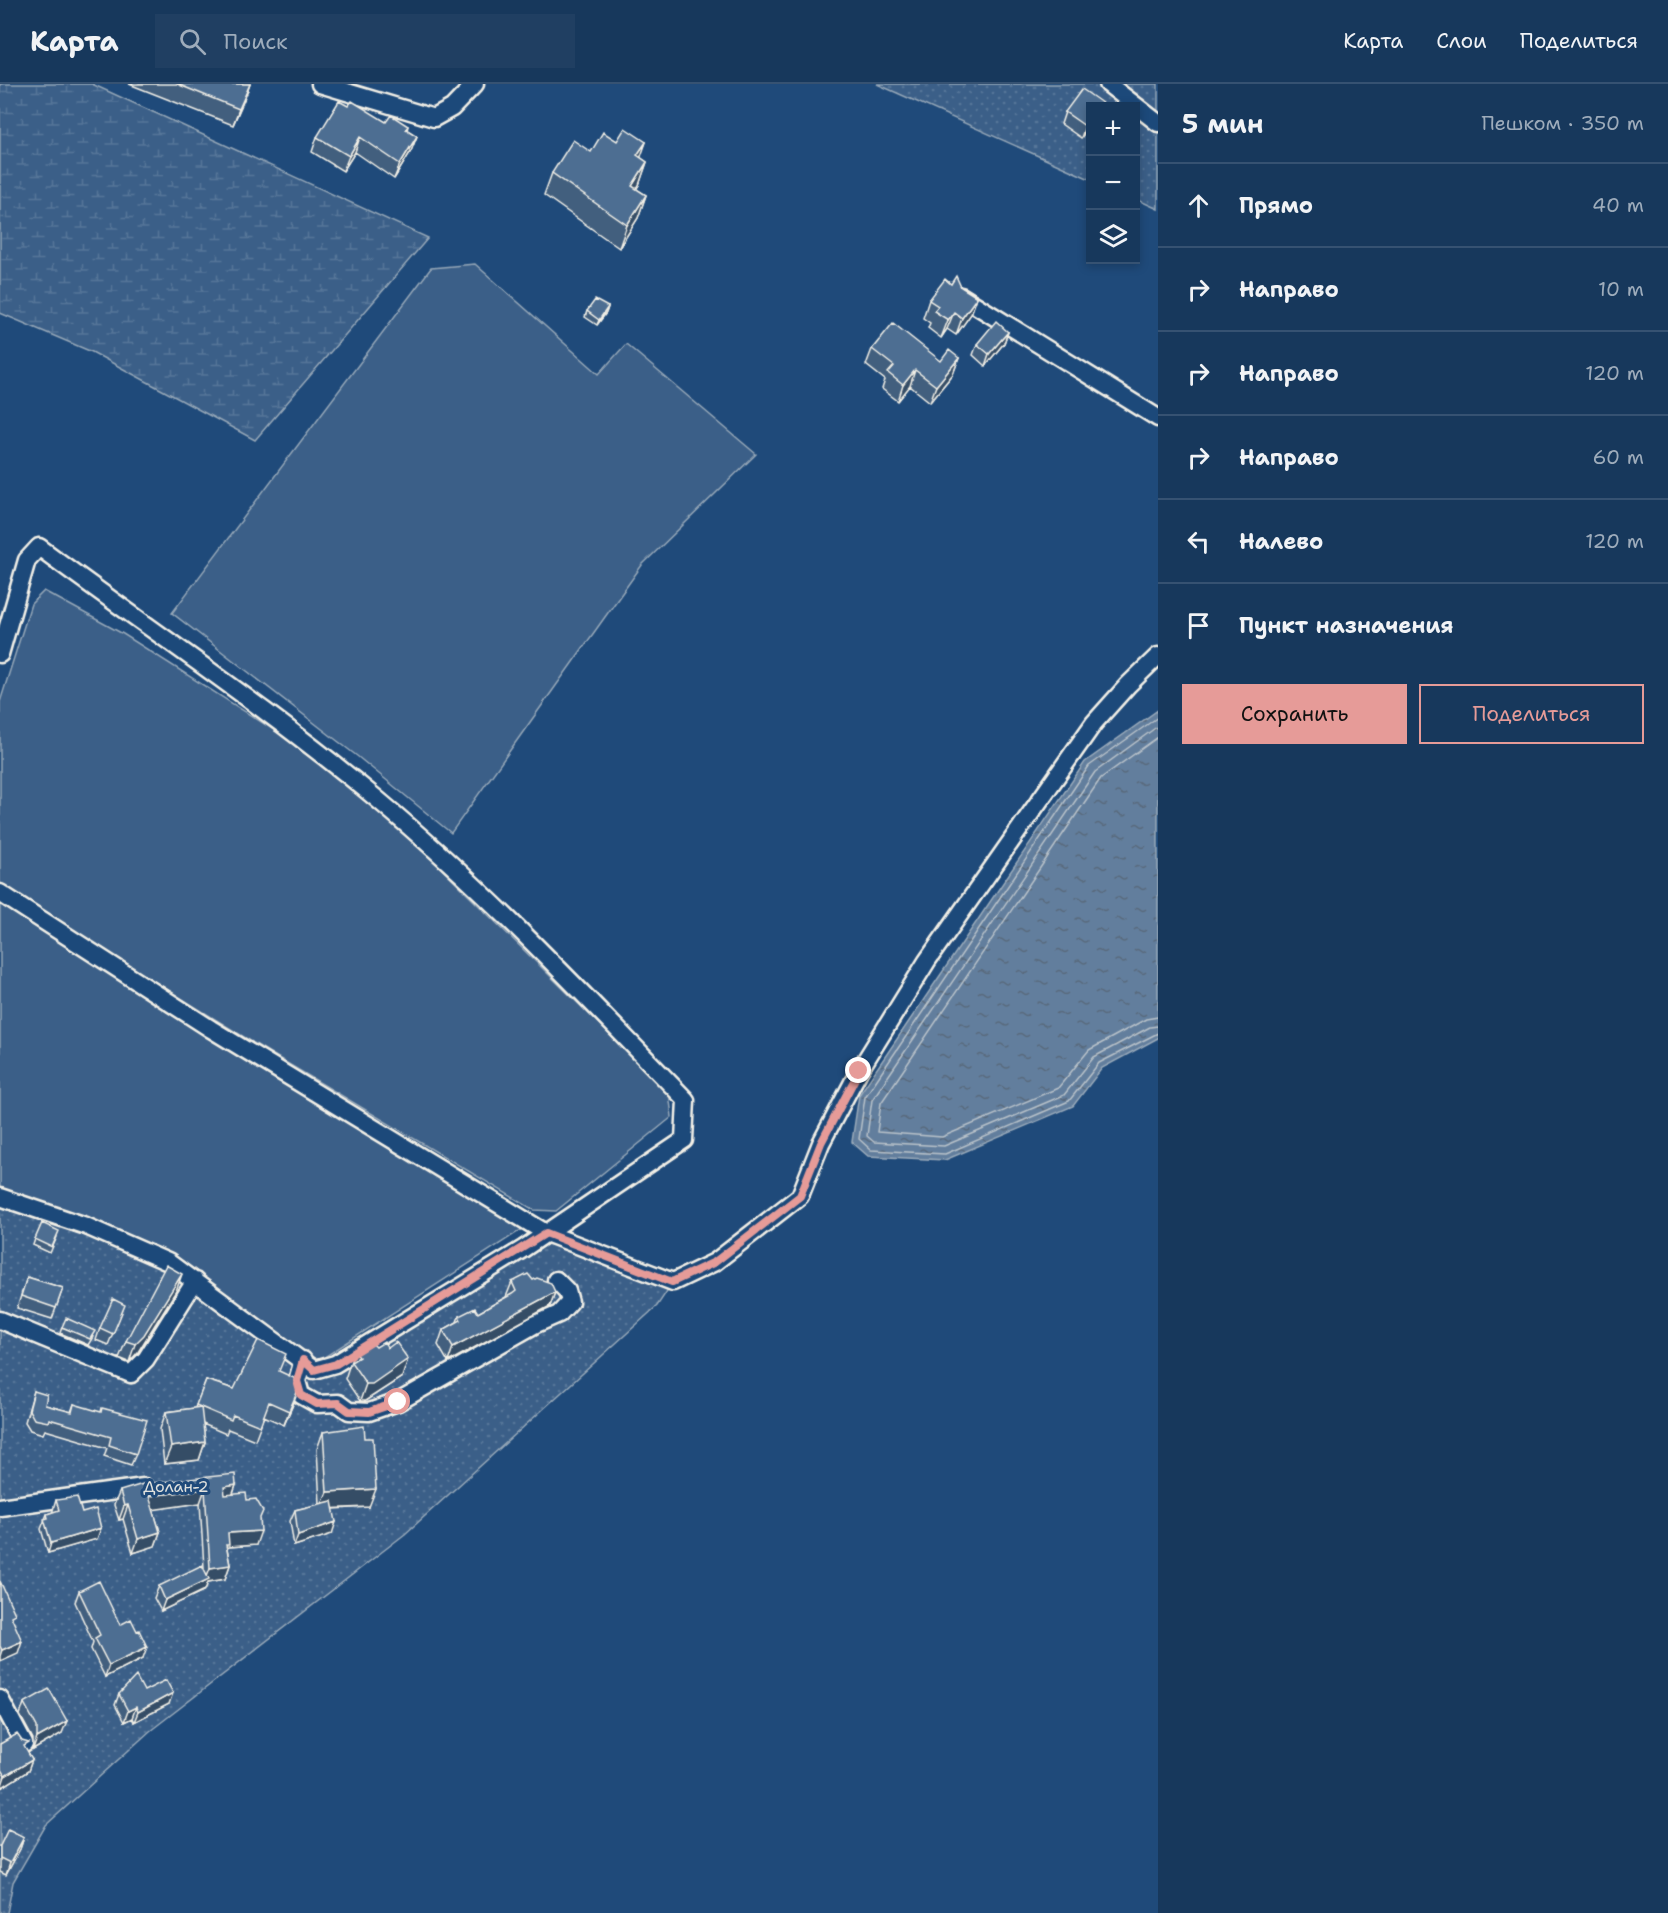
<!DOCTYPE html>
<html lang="ru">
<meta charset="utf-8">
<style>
body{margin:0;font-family:"Shantell Sans",sans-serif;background:#203f62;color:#f1f3f6}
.controls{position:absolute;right:18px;top:18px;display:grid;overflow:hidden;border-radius:0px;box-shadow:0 3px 9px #0003}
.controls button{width:54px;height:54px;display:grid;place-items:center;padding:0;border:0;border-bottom:2px solid #365272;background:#17385c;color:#f1f3f6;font:30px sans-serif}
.stop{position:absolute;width:18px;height:18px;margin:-14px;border:4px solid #e69b98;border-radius:50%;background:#fff}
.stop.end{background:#e69b98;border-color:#fff;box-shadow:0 2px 6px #0008}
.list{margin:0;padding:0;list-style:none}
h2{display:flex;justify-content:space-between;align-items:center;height:78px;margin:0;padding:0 24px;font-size:26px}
h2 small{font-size:20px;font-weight:400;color:#9eacbb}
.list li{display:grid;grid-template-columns:39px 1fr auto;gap:18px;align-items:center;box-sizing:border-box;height:84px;padding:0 24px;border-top:2px solid #365272}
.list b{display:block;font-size:22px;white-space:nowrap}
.list em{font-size:20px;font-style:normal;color:#9eacbb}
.actions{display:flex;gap:12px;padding:18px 24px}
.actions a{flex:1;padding:14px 0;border:2px solid #e69b98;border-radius:0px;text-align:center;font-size:21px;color:#e69b98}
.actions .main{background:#e69b98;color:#111}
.icon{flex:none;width:33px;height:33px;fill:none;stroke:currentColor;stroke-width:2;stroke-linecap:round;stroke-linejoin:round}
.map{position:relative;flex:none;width:1158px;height:1829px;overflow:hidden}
header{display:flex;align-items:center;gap:36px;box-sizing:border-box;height:84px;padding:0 30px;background:#17385c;border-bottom:2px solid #365272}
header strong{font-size:28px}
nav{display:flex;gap:33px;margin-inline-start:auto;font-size:21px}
.search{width:420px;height:54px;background:#203f62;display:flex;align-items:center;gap:15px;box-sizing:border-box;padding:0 21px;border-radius:0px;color:#9eacbb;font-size:22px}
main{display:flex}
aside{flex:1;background:#17385c}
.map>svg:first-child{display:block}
</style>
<header>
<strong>Карта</strong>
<div class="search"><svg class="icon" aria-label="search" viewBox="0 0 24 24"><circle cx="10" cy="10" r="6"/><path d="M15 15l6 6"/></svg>Поиск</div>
<nav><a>Карта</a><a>Слои</a><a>Поделиться</a></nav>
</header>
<main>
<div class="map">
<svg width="1158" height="1829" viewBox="0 0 1158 1829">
<defs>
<pattern id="wetland-marsh" width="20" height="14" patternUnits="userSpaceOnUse" patternTransform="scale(1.5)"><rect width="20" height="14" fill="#3a5f88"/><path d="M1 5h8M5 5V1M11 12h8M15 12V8" fill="none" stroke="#577699"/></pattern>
<pattern id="garden-dots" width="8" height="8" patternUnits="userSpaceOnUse" patternTransform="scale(1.5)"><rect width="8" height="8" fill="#3a5f88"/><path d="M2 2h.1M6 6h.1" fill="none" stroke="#577699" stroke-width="1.8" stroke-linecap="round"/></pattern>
<pattern id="water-ripples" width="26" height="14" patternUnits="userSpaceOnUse" patternTransform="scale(1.5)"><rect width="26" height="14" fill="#627e9d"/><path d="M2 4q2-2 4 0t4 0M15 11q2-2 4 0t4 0" fill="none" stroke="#58687a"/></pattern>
</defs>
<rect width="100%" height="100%" fill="#1f4a7a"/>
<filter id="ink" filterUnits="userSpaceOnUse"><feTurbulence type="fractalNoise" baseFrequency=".0167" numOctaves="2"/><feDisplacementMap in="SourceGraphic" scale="12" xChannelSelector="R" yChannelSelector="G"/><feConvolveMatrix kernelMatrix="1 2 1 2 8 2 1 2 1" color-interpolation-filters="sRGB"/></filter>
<g filter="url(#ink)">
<path fill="#3a5f88" stroke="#97a8b8" stroke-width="1.5" d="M475,180l124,110 27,-30 130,110 -114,111 -191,268 -94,-77 -185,-143 259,-345z
M44,507l79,43 165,105 108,85 273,269 3,24 -116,94 -22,-1 -264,-157 -270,-167v-184l31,-98z
M0,819l222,141 302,184 -204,132 -13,-1 -307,-168z"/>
<path fill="url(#wetland-marsh)" stroke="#97a8b8" stroke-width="1.5" d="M0,0h92l336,154 -173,202 -163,-88 -92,-39z"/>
<path fill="url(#garden-dots)" stroke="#97a8b8" stroke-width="1.5" d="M877,0h281v125l-22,-10v-93h-46v73z
M0,1113l168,65 146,108 232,-137 127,49 -16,24 -252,228 -255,197 -104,94 -33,57 -6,31h-7z"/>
<path fill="url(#water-ripples)" stroke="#9cacbb" stroke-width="1.5" d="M1158,626v328l-56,30 -29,38 -128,54 -77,-4 -16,-14 7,-47 226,-333z"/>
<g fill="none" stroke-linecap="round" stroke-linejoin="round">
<path stroke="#bac3ca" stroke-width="1.5" d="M1158,633l-69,49 -224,331 -6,42 12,11 74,4 124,-53 30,-38 59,-30
M1158,642l-63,46 -223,328 -5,36 7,6 70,4 120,-51 30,-38 56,-30 8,-1
M1158,653l-57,41 -220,325 -4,29 65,5 116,-49 31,-38 57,-31 12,-2"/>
<defs>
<path id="street" d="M320,0l114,34 18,-10 23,-24
M1108,0l50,39
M961,212l197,122
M0,570l27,-94 12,-13c113,84 230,162 338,252 111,93 209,198 309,301l-2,40 -161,109 -188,115 -21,6 -146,-108 -82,-36 -86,-29
M0,809l211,136 335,204 127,49 42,-20 85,-66 21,-53 38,-72 68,-110 167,-238 34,-38 30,-29
M0,1236l131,54 15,-15 49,-78
M303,1276l-6,21 4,14 16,9 21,-1 11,8 20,1 29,-10 136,-77 25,-11 11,-12 -3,-11 -11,-11
M0,1423l144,-20
M0,1615l24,45"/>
</defs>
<use href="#street" stroke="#f4f1e8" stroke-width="21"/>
<use href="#street" stroke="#1f4a7a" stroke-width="16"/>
</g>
<path fill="#425f7e" stroke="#f4f1e8" stroke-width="1.5" d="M129,0h121l-17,41z
M1102,19l-2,3h-10v18l-9,14 -20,-14 4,-12z
M348,22l38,16 22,4 -1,4 10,6 -6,15 -17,28 -39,-27 -12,19 -31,-19 5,-15z
M617,57l29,1 -6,15 7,5 -8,23 -3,4 10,6 -8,23 -19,30 -75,-53 8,-22 39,-21z
M951,200l10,3 16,10 -6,17 -15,21 -9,-6 -6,9 -13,-10 2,-5 -7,-5 6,-18z
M608,223l-2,6 -9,12 -12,-8 2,-6z
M1008,248l-4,11 -19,23 -12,-11 4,-11z
M872,265l69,12 18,-3 -6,16 -23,28 -20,-16 -12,15 -16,-12 3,-9 -19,-15z
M57,1153l-7,16 -17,-8 2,-6z
M27,1193l36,11 -11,31 -35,-11z
M533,1196l22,12 -5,14 -102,56 -10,-17 5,-15 14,-8 2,-6 19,-3 28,-16 6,-15z
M176,1207l-38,61 -9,10 -10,-4 7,-17z
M120,1232l-12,29 -12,-5 4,-12z
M62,1243l31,10 -5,8 -28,-12z
M354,1267l48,26 -37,24h-5l-15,-22z
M280,1288l14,30 -10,23 -20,-9 -9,24 -27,-11 -2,5 -23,-10 2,18 -6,18 -35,4 -4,-35 6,-17 29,-4 11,-28 28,9z
M34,1307l11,14 26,7 3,-8 62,50 -5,11 -27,-9 3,-8 -62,-18 -2,4 -13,-4 -5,-8z
M323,1348l46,75 -36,2 -1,25 -38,12 -4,-25 5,-11 25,-6 -3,-55z
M236,1401l-3,9 14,6 13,20 -4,25 -28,2 -1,2 3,16 -5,14 -17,3 -3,8 -44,21 -7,-13 5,-12 45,-18 -4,-65 -47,6 7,23 -5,14 -22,7 -10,-34 -4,1 -5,-15 6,-14z
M56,1416l26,13 19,15 -4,11 -49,14 -7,-24 6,-15 6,-2v-2z
M79,1507l41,34 17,6 6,27 -38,19 -14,-28 2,-7 -18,-40z
M144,1607l25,13 -35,18 -2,-4 -8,4 -9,-17 4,-11z
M24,1619l38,30 -29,17v-11l-13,-24z
M0,1660l26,6 6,10 -4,11 -27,17 -1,-2z
M24,1753l-4,12 -14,26 -6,-3v-26z"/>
<path fill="#364d66" stroke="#f4f1e8" stroke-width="1.5" d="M250,0l-3,9 -14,32 6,-16z
M1090,35v5l-9,14 4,-12z
M417,52l-6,15 -17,28 6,-15z
M360,53l-5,15 -12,19 6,-15z
M646,58l-8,23 -1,-10z
M647,78l-8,23 -15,23 8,-22z
M646,111l-8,23 -19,30 8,-23z
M977,213l-6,17 -15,21 6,-17z
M608,223l-2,6 -9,12 2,-5z
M954,228l-7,17 -6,9 7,-18z
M1008,248l-4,11 -19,23 4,-12z
M959,274l-6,16 -23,28 6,-16z
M915,286l-5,16 -12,15 5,-16z
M182,1190l-6,17 -38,61 -9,10 6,-18z
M555,1208l-5,14 -102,56 5,-15z
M408,1275l-6,18 -37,24h-5l6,-17z
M299,1304l-5,14 -10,23 5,-14z
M205,1358l-6,18 -35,4 7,-17z
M236,1401l-5,14 -12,2 5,-14z
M205,1405l-5,14 -56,8 5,-15z
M376,1405l-7,18 -49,2 7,-17z
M128,1421l-5,14 -4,1 5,-14z
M336,1438l-4,12 -38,12 4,-11z
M101,1444l-4,11 -49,14 3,-10z
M261,1447l-5,14 -28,2 -4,12 4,-26z
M160,1448l-5,14 -22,7 5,-14z
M230,1481l-5,14 -17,3 -3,8 -44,21 4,-11 40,-19 5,-13z
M22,1557l-4,12 -18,8v-5l2,-6z
M147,1563l-4,11 -38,19 4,-12z
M173,1609l-4,11 -35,18 4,-10z
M136,1623l-4,11 -8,4 4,-11z
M67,1637l-5,12 -29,17 4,-12z
M32,1676l-4,11 -27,17 4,-12z
M24,1753l-4,12 -14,26 4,-12z"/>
<path fill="#4d6e92" stroke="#f4f1e8" stroke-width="1.5" d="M177,0h73l-11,25z
M1082,5l20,14 -3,3h-9v13l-5,7 -20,-14z
M339,17l9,5 4,-5 34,21 5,-7 17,11 -2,3 11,7 -17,28 -40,-27 -11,19 -32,-19z
M625,44l21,14 -9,13 10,7 -15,24 14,9 -19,30 -75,-52 21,-33 18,12 12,-20 14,9z
M956,192l5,11 16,10 -15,21 -8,-6 -6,8 -14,-9 4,-5 -9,-6 16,-21 6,5z
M595,216l13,7 -9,13 -12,-9z
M996,237l12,11 -19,22 -12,-10z
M893,239l48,38 8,-11 10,8 -23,28 -21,-16 -12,15 -15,-12 6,-7 -22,-17z
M42,1139l17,8 -7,16 -17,-8z
M166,1181l16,9 -38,61 -9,9 -9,-3z
M528,1190l5,6 4,-2 14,5 4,9 -102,55 -10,-17 18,-10 -2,-4 16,-8 3,5 34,-19 4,-3 -4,-9z
M27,1193l36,11 -7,20 -35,-12z
M113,1215l12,6 -12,29 -13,-6z
M66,1234l29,13 -5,8 -28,-12z
M258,1256l28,14 -7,17 15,7 5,10 -10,23 -20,-9 -9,24 -27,-11 -2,5 -35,-15 10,-25 28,9z
M370,1257l6,6 8,-5 4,6 8,-6 12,17 -36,25h-6l-15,-22 8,-5 -5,-6z
M34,1307l13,4 -2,10 27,7 2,-8 27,8 1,-4 45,12 -11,34 -27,-9 2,-8 -62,-18 -1,3 -14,-3 -5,-9z
M201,1323l4,35 -34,5 -5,-35z
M364,1342l1,12h8l3,51 -49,3 -4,-60z
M235,1390l1,11 -12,2 1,8 21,-2 1,7 9,-1 7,12 -3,7 1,13 -33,2 1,12h-3l4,20 -20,3 -5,-79 -56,7 11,36 -22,7 -10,-34 -4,1 -4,-15 23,-7z
M77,1413l5,16 14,-4 5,19 -50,15 -7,-24 4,-1 -1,-4 12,-4 -3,-10z
M332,1417l4,21 -38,13 -3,-25z
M202,1481l7,14 -44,21 -6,-14z
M0,1497l15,33 -4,2 11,25 -20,9 -2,-4z
M99,1497l21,44 11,-6 6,12 2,-1 8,17 -38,18 -14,-27 5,-3 -21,-44z
M136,1592l8,15 22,-11 7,13 -35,19 -2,-5 -8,4 -9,-17z
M49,1605l18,32 -30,17v-11l-13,-24z
M17,1650l5,7 7,2 -5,3 8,14 -27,16 -5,-8v-24z
M8,1745l16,8 -14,26 -10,-5v-12z"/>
</g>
<g fill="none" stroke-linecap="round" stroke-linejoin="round" filter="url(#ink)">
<path stroke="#e69b98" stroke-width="8" d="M398,1318l-29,10 -20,-1 -11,-8 -21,1 -16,-9 -4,-14 6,-21 11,10 22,-6 210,-131 126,49 43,-20 85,-66 21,-53 38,-72"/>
</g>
<g text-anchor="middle" stroke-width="6" stroke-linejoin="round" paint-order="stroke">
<g font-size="16" fill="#e1e2de" stroke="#1f4a7a">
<text x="176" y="1408">Долан-2</text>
</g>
</g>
</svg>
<div class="controls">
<button>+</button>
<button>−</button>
<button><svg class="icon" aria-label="layers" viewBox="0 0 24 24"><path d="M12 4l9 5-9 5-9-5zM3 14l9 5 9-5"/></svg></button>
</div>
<div class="stop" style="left:398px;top:1318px"></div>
<div class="stop end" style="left:859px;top:987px"></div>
</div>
<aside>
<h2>5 мин<small>Пешком · 350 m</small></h2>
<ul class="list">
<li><svg class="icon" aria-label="ahead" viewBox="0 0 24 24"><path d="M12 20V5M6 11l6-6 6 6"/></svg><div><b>Прямо</b></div><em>40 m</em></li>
<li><svg class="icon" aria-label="right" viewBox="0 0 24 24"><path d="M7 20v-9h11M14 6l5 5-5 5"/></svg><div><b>Направо</b></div><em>10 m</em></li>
<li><svg class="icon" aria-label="right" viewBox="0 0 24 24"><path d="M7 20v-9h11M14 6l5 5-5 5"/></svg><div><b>Направо</b></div><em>120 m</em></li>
<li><svg class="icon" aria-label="right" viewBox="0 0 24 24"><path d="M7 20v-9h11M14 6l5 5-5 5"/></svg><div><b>Направо</b></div><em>60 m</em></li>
<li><svg class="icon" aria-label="left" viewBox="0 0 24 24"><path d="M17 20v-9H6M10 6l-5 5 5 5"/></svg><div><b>Налево</b></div><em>120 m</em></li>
<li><svg class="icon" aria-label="arrive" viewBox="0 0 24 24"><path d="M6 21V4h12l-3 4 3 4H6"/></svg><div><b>Пункт назначения</b></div></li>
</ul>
<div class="actions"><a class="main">Сохранить</a><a>Поделиться</a></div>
</aside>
</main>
